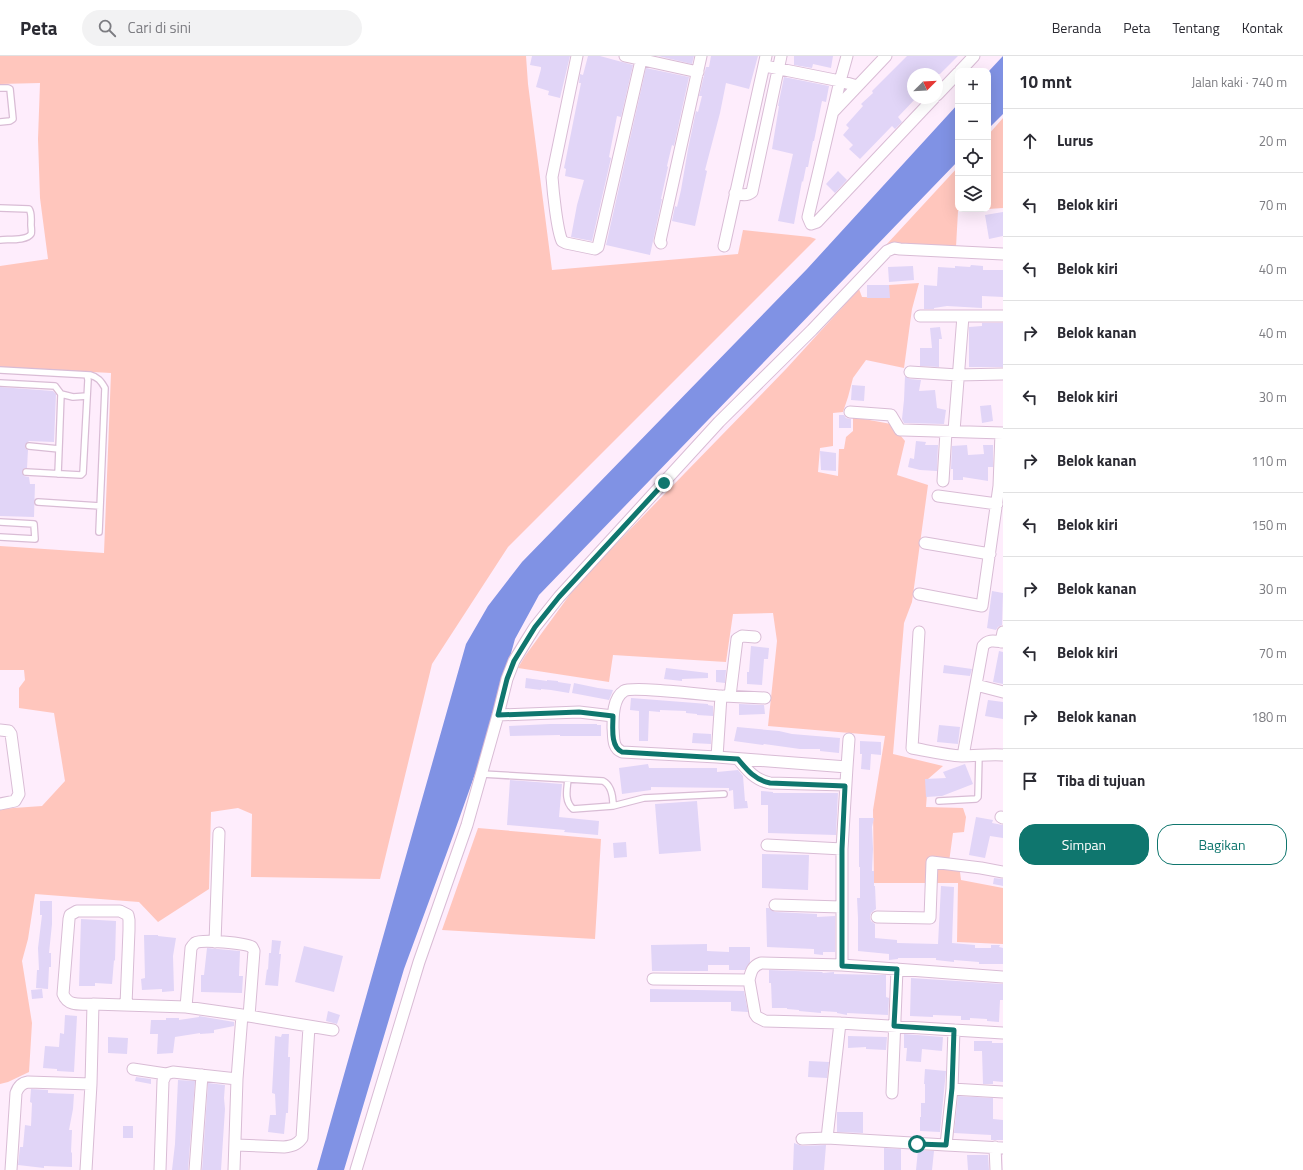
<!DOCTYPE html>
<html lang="id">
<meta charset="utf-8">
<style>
body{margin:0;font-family:"Titillium Web",sans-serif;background:#f2f2f3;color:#2b2b33}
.controls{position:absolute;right:12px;top:12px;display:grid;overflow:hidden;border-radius:8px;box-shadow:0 4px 16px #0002}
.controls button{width:36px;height:36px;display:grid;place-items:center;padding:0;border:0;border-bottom:1px solid #e1e1e2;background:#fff;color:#2b2b33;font:20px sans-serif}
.compass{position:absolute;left:907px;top:12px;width:36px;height:36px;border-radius:50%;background:#fff;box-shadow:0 4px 16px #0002;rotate:66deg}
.stop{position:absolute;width:12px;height:12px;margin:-9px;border:3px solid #0f766e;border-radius:50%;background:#fff}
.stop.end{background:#0f766e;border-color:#fff;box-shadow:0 1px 4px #0008}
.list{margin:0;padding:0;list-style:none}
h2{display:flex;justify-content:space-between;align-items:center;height:52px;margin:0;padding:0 16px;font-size:17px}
h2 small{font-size:13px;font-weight:400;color:#7c7c81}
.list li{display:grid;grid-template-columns:26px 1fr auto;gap:12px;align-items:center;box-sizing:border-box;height:64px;padding:0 16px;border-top:1px solid #e1e1e2}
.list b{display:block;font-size:15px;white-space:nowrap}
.list em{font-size:13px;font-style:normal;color:#7c7c81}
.actions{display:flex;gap:8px;padding:12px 16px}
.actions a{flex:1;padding:9px 0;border:1px solid #0f766e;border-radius:16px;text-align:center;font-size:14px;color:#0f766e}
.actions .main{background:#0f766e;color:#fff}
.icon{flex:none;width:22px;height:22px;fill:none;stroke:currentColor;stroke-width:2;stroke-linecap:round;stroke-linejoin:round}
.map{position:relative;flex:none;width:1003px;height:1114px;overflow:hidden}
header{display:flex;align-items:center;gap:24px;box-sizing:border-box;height:56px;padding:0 20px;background:#fff;border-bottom:1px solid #e1e1e2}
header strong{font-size:19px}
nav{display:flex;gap:22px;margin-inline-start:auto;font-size:14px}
.search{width:280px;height:36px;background:#f2f2f3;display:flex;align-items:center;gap:10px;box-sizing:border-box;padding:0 14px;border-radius:22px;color:#7c7c81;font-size:15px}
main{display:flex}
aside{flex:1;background:#fff}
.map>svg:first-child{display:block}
</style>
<header>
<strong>Peta</strong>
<div class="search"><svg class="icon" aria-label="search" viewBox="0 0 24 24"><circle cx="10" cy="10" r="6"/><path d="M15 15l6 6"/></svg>Cari di sini</div>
<nav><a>Beranda</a><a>Peta</a><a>Tentang</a><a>Kontak</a></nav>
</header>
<main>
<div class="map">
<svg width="1003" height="1114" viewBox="0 0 1003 1114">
<rect width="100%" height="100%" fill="#feedfc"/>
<path fill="#ffc6bd" d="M0,0h526l2,28 24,186 186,-16 5,-24 67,7 6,2 -308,308 -76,117 -52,215 -129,-2 1,-63 -14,-6 -27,4 -2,77 -51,33 -19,-20 -104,-8 -7,45 -6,22 10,62 -3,49 -21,10 -8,2v-275l42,-3 23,-25 -11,-68 -35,-5v-20l6,-8 -1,-10h-24v-124l104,7 7,-180 -111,-6v-101l48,-7 -8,-61 -2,-59 2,-56 -40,1z
M1003,62v90l-45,3 -2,36 -70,-2 72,-78v42h30v-74z
M919,227l-7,26 -8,59 -38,-8 -13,18 -5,19 -5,15 -10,1v33l-13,2 -2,24 20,4 1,-27h5l2,-12 7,-6v-14l38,7 14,17 -8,34 31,10 -16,117 -8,21 -11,131 50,12 -15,13 -2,28 37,1 3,9 -2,15 -11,1 -4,29 10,2 2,16 42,8v56l-46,-2 1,-59h-84l-1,-73 12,-74 -117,-10 9,-85 -4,-28 -40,1 -7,48 -113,-7 -4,27 -91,-14 7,-12 54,-74 207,-213 73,-80 3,8 27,1v-13z
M478,772l123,11 -6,100 -153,-9z"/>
<path fill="#8092e4" d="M1003,0v58l-15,15v-57z
M958,48v57l-419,434 -24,44 -29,104 -33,93 -49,133 -60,201h-27l149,-526 22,-38 34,-44 285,-293z"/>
<path fill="#e1d5f7" d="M532,0h38l-10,42 -12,-3 1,-4 -13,-4 5,-18v-2l-11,-2z
M588,0h12l33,9 -12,52 -4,-1 -8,41 2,1 -19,83 -21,-4 6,-32 7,-25 -19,-4 1,-7 -2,-1 17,-85h-2l1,-9 3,1z
M658,0h36l-2,8z
M711,0h47l-9,33 -23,-6 -6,30 -15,57 2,1 -12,55 -23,-5 3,-15 2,1 4,-17 7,-41 8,-38 2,1 4,-16h-3l7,-29h3z
M794,0h39l-2,12 -18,-4 -1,4 -18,-3z
M907,0h51l-18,18h-27v24h3l-18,19 4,5 -7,7 -3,-3 -32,33 -11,-10 4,-4 -10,-10 6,-7 -3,-3 17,-19 -2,-2 12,-11 -1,-2z
M646,12l43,9 -15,69 -2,-1 -5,21 1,1 -7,32h1l-12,56 -44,-10z
M784,21l45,9 -3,16 -4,-1 -8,40h-1l-5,26h-2l-3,15 -1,-1 -8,43 -16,-3 15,-67 -21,-5 7,-43h-1z
M838,115l9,9 -12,13 -9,-9z
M1003,156v24l-14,3 -4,-24z
M971,209l12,1v4h20v27l-21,-1v12l-35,-2 -13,2v1h-10v-24l13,1 1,-19 17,1v-2l15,1z
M913,210l1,14 -25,2 -1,-15z
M867,229h22l1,13h-23z
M982,267h21v44h-34v-40l13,-1z
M940,271l2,12h-3v28l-19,-1v-18h12l-2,-20z
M905,320l5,3 11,1 -2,11 16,-1 2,18 9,2 -2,14 -40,-1 -2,-4 2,-19z
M852,329l13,1 -1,15 -13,-1z
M0,331l53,4 3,3 -2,48 -25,-1 -4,4v3l3,2 -1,18h-3l-2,4 2,4 5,1 1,7h5l-1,33 -34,-1z
M991,349l2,16 -11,2 -2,-17z
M839,359h5l2,3 5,1v9h-12z
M916,385l10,1 -1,3h13l-1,26 -17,-1 -12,-3 2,-9 4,1z
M967,389l1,10 16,-1 -1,-9h10v22h-5v14l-25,-4v3h-10v-11h-2l1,-23z
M820,395l16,2v18l-15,-1z
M992,535l11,2 -1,32 -4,2 -2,3 -9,-2z
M751,590l18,2 -1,11h-4l-2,26 -15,-1v-12h2z
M999,595l4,1v32l-10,-2z
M944,609l28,4 -2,7 -27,-3z
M666,612l42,5v5l-26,1v2l-18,-2z
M716,614h10l-1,13 -9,-1z
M526,622l21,3v-1l11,1v1l13,2 -2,9 -18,-3 -10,-1v1l-16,-2z
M574,627l24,5 15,2 -1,3 -3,7 -37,-7z
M631,642l77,6v1l5,1v10l-16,-1v-1l-11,-1v-2l-26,-1v2l-11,-1 -1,30h-9v-30l-9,-1z
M988,644l15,2v17l-18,-3z
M739,648l25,1 1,9 -26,1z
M550,668h47v1h4v11h-41v-1l-50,1 -1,-10z
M939,669l21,2 -2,17 -21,-2z
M737,671l42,4 13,3 48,4 -1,15 -19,-2v-2h-20l-36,-5 -1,1 -29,-4z
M693,677l18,1v10l-19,-1z
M860,685l21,1v13l-10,-1 -1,16 -9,-1 1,-15h-2z
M648,708l1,4h68v4l21,-2 5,6 2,25h2l1,7 -14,1 -1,-19 -4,1v-3l-78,-1v3l-29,4 -3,-26z
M965,708l8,20 -31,12 -16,1 -1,-18 21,-1 -3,-6z
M510,724l52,4 -3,33 40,4 -1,14 -34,-3 1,-2 -58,-5z
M761,735l12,1v1h65l-2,42 -68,-2v-28h-7z
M697,745l4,50 -42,3 -4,-50z
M976,761l17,3 -1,3 11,2v13l-13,-2 -5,22 -16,-3z
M859,762h15l-2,9 1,22 -1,22h2v15h1l1,23 -5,4 -1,4 1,4 4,3v14l22,2v3l41,1 3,-58 13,1 -2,56 23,2v3h16v-3h9l-1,2 4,1v16h-24v-2l-25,-2v2l-18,-2v-2h-38v1l-9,1v-6l-31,-3v-33l-1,-20h3v-31h-1z
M626,786l1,15 -13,1 -1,-15z
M762,798l47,1 -1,35 -46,-2z
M994,822l9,1v7l-10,-2z
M40,845h12v23l-3,29h2v14h-2l-1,22 -12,-1 1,-18h2l-1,-22 4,-33h-2z
M766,852h3l6,4 42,2v3l18,-1v36h-12v3l-9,-1v-5l-47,-2z
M81,863l35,2 -1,40 -1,-1 -2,24 -17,-1v3h-16z
M144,879h14v1l18,2 -3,18 1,35 -12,1v-3l-20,1 -1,-11 4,-1z
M272,884l9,1 -2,13h2l-3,32 -13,-1 2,-16 1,1 1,-17h2z
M707,888v7l22,1v-5h21v15l-5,8h-16v-5h-21v6h-56l-1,-26z
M304,890l39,10 -9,36 -39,-10z
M207,892l33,3 -1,25h4l-1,17 -41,-1v-17h3z
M769,914l53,2 1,1 11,-1v2l52,1v22l3,1 -1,17 -41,-2v2l-10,-2v-1l-16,-1v2l-22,-2v-1l-12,-1v-1h-15l-1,-25h-2z
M911,922l92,6v16h-3l-1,22 -12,-1v-2l-17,-1v2h-9v-4l-28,-1v2l-23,-1z
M42,933l1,9 -11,1 -1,-9z
M650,933l94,2 4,21 -17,-1v-9h-81z
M328,955l12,4 -3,9 -11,-3z
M65,959l12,1 -3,56 -17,-1v-2l-14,-1 2,-22 14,1 1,-14 4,1z
M199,960l35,6v4l-20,4v3l-14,1v-1l-25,4 -2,16 -16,1 1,-20h-8l1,-14h15v-2h13v2l20,-3z
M282,978h7l-1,23h2l-2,56h-2l-2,21 -16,-2 2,-17h6l-1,-21 -3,-1 3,-57 6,1z
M904,978l39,3 -1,14 -20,-2 -1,13 -15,-1 1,-13h-3z
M848,980l39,1 -1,13 -20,-1v-2l-18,1z
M108,981l20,1 -1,16 -19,-1z
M974,985h18v2h11v39l-10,-1v3h-10l-1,-33h-8z
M809,1005l20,1 -2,16 -19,-1z
M925,1013l21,2 -6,61 -20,-1v-14h1v-14h4v-19h-1z
M136,1021l15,2v5l-16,-3z
M178,1024l17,1 -7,89h-16l3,-26z
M208,1027l17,2 -1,13 1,11 -4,61h-19z
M31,1033l17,1v3l26,1 -1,15 -4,21h3l-1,22 1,1v14l-28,-1v2l-26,-3 2,-18h3l2,-22 6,1 1,-23 -2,-1z
M958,1040l35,2v21l10,1v20h-12v-5l-37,-2z
M837,1056h26v21l-26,-1z
M123,1070h10v12h-10z
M794,1087l8,3 24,-1 -2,25h-31z
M884,1092l17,1v21h-17z
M918,1094l16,1 -2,19h-16z
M967,1099h21l1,15h-21z"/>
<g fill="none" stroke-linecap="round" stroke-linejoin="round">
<defs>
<path id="service" d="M0,32h8l2,1 3,30 -3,2 -10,1
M0,152l29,1c3,4 2,10 2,16 0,2 1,7 0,9 -4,7 -24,5 -31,6
M0,314l90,5c8,2 11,6 15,13l-6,144
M0,327l55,3 6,8 12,3 14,-1
M29,390l30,3 2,-55
M26,416l55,3 2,-2 5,-93 -1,-5
M58,418l1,-25
M38,446l62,4
M0,466l34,2 1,15 -35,-2
M482,718l121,7c8,4 10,16 10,25l31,-8 80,-4
M568,723c-1,10 -4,22 5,30l40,-3
M939,745l37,-2 2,-2 1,-42"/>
<path id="minor" d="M577,0l-25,121c1,14 5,53 10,64l4,2 29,6 3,-2 44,-191
M625,0l73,16
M847,0l-7,25 -32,136 3,7 6,-2 117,-124
M770,11l70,14 17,5
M960,15l14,-15
M937,39l21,-22
M833,56l53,-56
M735,137c7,2 12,3 17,-1l29,-136
M661,187l-1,-2 41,-185
M724,190l42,-190
M920,260h43
M910,316l48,3 45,-1
M850,356l41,3 9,15h3l100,3
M954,375l9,-115h40
M943,425l3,-49
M938,440l59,8
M925,487l65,11
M919,538l63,12 17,-120 2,-53
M919,576l-7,116c17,3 33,7 50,8 14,0 27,-2 41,-1
M1001,586l2,-10
M976,629l27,7
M724,640l41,2
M730,640l7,-57 5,-3 13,1
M498,659l81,-3 34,4
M0,674l9,1 2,3 8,60 -4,7 -15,3
M963,700l20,-110c5,-7 12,-5 20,-4
M717,701l4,-61c-15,-1 -89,-10 -97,-5 -11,7 -11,25 -11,37 1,9 -1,20 9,24l95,5 130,10 -5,82v116l161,12
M738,703c9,11 17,21 32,24l75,2
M847,711l2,-28
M1001,761l2,1
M767,789l75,4
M775,849l66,2
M877,861l53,1 2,-56 49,6 22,4
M215,886l4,-109
M653,923l96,1c2,-8 3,-14 12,-17l81,2
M749,924l6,34 2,3 8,4 75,2 163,10
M93,948c-12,0 -25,3 -30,-10l6,-75 1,-4 7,-4h43l8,4 1,5v10l-3,75
M186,951l5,-59c1,-2 2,-3 4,-5 7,-4 50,0 57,4l2,4 -5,65
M954,974l-2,59 51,3
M133,1013l33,5 7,-2 64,7
M952,1033l-6,56 57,3
M892,1037l5,-124
M827,1082l13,-115
M802,1083l25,-1 119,7
M236,1089l48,2c8,-1 13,-2 18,-9l7,-111
M995,1091l1,23
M11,1114l5,-77c2,-6 5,-10 12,-11l63,2
M86,1114l5,-86 2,-80 93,3 63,9 84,14
M160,1114l3,-89 3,-7
M195,1114l7,-95
M234,1114l3,-91 5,-64
M356,1114l63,-208 48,-137 31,-110 9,-36 7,-18 11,-18 10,-16 24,-30 160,-175 93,-92 75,-79 7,-3 6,1 103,5"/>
</defs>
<use href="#service" stroke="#d9bcd5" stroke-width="8"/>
<use href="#minor" stroke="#d9bcd5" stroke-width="13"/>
<use href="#service" stroke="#fff" stroke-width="5.5"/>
<use href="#minor" stroke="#fff" stroke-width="11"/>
</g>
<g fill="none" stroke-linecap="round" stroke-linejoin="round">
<path stroke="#0f766e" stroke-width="5" d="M664,427l-105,114 -24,30 -21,34 -7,18 -9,36 81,-3 34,4c0,10 -3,31 9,36l116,7c9,11 17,21 32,24l75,3 -3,63v117l55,3 -3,57 60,4 -2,58 -6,57 -29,-1"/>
</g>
</svg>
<div class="controls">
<button>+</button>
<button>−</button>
<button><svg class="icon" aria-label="locate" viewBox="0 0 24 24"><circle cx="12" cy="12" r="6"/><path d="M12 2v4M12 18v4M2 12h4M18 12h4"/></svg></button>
<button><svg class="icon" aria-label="layers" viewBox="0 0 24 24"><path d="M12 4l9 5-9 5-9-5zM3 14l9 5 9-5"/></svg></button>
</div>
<svg class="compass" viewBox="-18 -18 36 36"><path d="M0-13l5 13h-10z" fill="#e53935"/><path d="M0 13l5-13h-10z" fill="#7c7c81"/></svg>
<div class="stop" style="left:917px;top:1088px"></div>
<div class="stop end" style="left:664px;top:427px"></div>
</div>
<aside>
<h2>10 mnt<small>Jalan kaki · 740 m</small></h2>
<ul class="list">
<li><svg class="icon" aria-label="ahead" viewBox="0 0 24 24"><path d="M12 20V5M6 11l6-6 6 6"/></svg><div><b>Lurus</b></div><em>20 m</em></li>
<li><svg class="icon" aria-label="left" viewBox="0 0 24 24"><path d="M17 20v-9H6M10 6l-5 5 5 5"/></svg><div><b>Belok kiri</b></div><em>70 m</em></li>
<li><svg class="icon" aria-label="left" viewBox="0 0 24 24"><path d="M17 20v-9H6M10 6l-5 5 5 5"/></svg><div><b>Belok kiri</b></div><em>40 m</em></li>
<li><svg class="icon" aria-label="right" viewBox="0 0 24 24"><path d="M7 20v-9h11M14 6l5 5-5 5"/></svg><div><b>Belok kanan</b></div><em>40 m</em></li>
<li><svg class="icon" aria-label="left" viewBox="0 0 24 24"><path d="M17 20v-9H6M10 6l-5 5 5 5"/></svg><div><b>Belok kiri</b></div><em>30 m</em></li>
<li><svg class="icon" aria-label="right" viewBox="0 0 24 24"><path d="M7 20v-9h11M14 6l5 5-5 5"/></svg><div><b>Belok kanan</b></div><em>110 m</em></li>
<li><svg class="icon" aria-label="left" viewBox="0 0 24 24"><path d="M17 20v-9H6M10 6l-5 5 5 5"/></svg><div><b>Belok kiri</b></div><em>150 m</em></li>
<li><svg class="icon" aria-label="right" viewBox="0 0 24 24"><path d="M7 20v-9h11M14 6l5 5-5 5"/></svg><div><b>Belok kanan</b></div><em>30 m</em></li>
<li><svg class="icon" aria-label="left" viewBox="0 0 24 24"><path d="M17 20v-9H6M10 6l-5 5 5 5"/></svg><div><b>Belok kiri</b></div><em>70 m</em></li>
<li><svg class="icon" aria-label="right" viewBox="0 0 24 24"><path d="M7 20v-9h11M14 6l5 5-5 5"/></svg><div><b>Belok kanan</b></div><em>180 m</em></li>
<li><svg class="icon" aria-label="arrive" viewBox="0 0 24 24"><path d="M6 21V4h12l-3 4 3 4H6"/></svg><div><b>Tiba di tujuan</b></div></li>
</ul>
<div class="actions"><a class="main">Simpan</a><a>Bagikan</a></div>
</aside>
</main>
